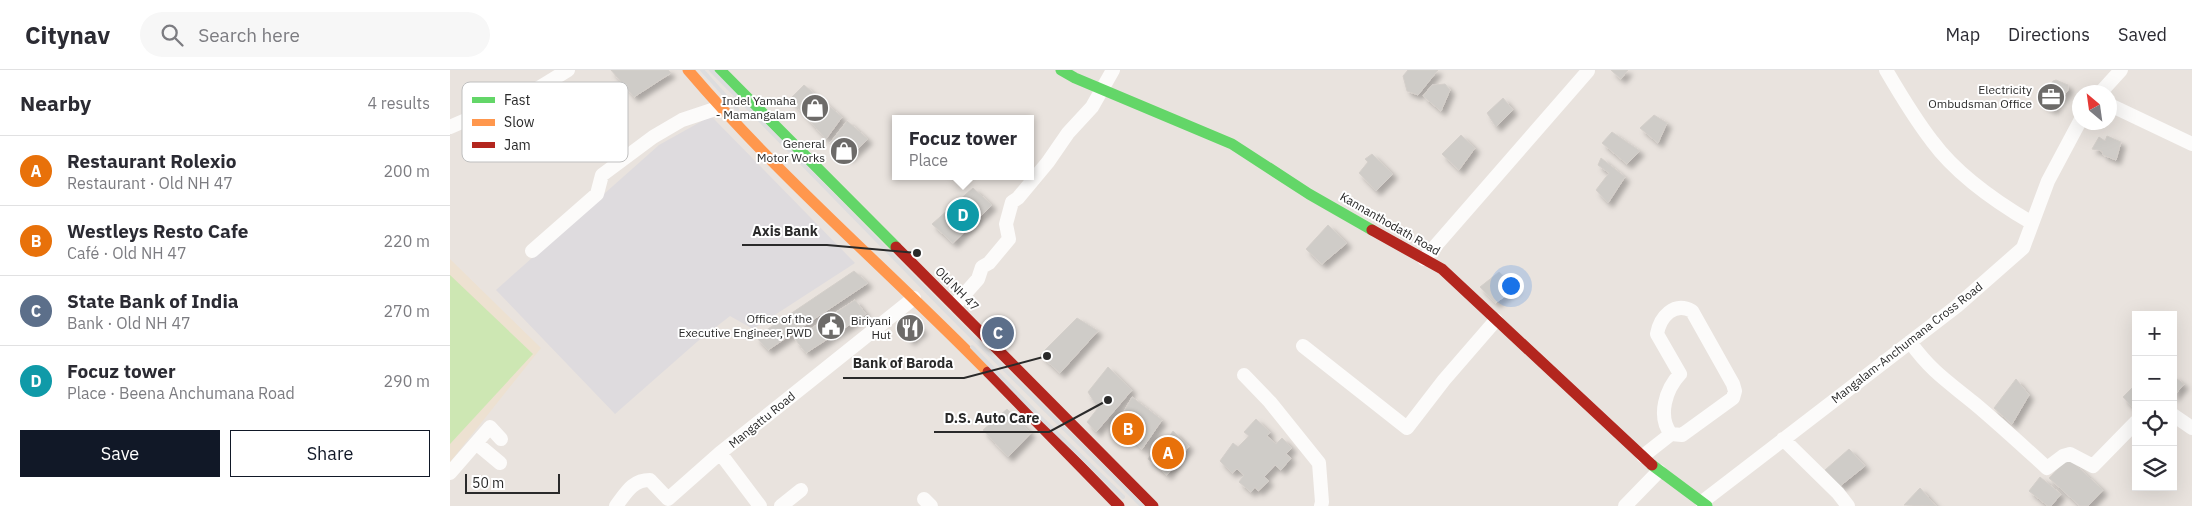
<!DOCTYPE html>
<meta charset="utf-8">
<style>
body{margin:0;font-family:"IBM Plex Sans",sans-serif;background:#f7f7f7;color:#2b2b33}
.controls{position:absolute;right:15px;bottom:15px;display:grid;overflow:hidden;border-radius:0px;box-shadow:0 5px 20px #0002}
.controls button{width:45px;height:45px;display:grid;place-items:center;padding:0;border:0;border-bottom:1px solid #e1e1e2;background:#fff;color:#2b2b33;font:25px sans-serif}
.compass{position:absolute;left:1622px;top:15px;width:45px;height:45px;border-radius:50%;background:#fff;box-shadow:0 5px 20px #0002;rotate:331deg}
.scale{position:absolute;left:15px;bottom:12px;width:95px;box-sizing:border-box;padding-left:5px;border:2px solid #2a2a2a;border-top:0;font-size:14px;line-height:18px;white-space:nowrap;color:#2a2a2a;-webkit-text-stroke:4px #fff;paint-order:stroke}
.you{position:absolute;left:1060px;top:215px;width:18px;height:18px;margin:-12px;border:4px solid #fff;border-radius:50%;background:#1a73e8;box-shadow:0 0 0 8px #1a73e833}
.badge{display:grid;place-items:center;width:32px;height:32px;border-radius:50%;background:#111827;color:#fff;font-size:16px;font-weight:700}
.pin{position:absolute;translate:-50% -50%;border:2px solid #fff;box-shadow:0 1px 5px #0006}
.popup{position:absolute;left:442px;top:45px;width:142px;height:65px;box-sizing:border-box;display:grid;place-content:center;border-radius:0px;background:#fff;filter:drop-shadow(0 1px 4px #0005);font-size:16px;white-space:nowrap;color:#7c7c81}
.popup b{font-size:19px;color:#2b2b33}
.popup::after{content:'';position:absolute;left:50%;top:100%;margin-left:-10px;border:10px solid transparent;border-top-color:#fff}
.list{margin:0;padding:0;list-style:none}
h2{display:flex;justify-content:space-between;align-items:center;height:65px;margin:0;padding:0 20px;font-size:21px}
h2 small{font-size:16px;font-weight:400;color:#7c7c81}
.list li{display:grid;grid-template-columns:32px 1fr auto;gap:15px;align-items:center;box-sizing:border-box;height:70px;padding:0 20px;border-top:1px solid #e1e1e2}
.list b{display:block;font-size:19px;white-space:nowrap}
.list p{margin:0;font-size:16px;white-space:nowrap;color:#7c7c81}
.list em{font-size:16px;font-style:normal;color:#7c7c81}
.actions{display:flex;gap:10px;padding:15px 20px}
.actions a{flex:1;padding:11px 0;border:1px solid #111827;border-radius:0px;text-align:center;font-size:18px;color:#111827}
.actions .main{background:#111827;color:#fff}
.icon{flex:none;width:28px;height:28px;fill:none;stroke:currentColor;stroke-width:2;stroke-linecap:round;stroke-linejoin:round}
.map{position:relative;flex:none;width:1742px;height:436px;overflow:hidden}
header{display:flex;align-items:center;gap:30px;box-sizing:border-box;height:70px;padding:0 25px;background:#fff;border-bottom:1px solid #e1e1e2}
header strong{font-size:24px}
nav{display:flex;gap:28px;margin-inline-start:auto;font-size:18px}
.search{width:350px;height:45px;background:#f7f7f7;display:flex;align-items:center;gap:12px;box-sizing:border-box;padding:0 18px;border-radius:28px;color:#7c7c81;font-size:19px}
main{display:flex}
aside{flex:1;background:#fff}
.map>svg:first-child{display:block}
</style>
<header>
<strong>Citynav</strong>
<div class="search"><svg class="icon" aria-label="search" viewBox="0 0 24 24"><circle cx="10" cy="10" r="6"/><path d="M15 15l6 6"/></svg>Search here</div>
<nav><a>Map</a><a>Directions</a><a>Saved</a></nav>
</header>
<main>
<aside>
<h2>Nearby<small>4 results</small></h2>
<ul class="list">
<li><span class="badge" style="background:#e8710a">A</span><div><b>Restaurant Rolexio</b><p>Restaurant · Old NH 47</p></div><em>200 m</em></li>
<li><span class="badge" style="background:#e8710a">B</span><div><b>Westleys Resto Cafe</b><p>Café · Old NH 47</p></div><em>220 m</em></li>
<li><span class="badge" style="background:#5c6f8a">C</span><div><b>State Bank of India</b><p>Bank · Old NH 47</p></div><em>270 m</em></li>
<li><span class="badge" style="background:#0f9aa8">D</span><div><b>Focuz tower</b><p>Place · Beena Anchumana Road</p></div><em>290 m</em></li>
</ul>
<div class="actions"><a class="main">Save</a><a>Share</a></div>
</aside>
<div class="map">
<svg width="1742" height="436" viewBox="0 0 1742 436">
<defs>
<filter id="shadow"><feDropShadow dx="4.5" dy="4.5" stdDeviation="2.5" flood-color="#0004"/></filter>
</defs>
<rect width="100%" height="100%" fill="#e9e3de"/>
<path fill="#dedbde" d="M261,46l144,147 -102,66 -23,-13 -32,25 -83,73 -119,-124 163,-145z"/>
<path fill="#ede1d1" d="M0,189l91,89 -91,114z"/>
<path fill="#cde7b3" d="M0,205l83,79 -83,90z"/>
<path fill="#cfccc8" stroke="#d4cfca" filter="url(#shadow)" d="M161,0h57l3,3 -37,24z
M958,0h30l-20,25 -11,-4 -4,-15z
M1161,0h17l-7,9z
M1606,10l12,5v5l-15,20 -10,-5 -3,-5 13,-19z
M995,14l5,6 -9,21 -18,-15 9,-11z
M354,15l38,32 -16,22 -36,-40z
M1053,28l10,12 -17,17 -9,-14z
M1204,45l13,8 -9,20 -18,-15z
M397,51l21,18 -20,19 -18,-15z
M1162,62l28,19 -13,13 -25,-21z
M1011,65l14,13 -16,22 -17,-16z
M1657,66l14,6 -5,18 -13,-5 -1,-4 -4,-1 -6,-1 7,-12 6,4z
M922,84l21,20 -17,17 -17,-18 9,-11 -3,-3z
M1151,88l24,19 -17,26 -12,-13 13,-17 -11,-8z
M523,118l19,17 -39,38 -21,-19z
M878,155l19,18 -25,21 -16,-15z
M404,201l14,12 -100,67 -12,-13z
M1049,202l18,16 -22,15 -15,-16z
M405,230l11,14 -60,39 -11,-14z
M460,244l13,16 -13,11 -13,-16z
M627,248l21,13 -38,42 -20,-18z
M658,297l24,23 -36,42 -9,-10 11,-14 -10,-16z
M1723,306l11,8 -11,13z
M1566,309l13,16 -17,29 -18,-16z
M1686,314v23l-2,2 -11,-12z
M682,327l30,23 -20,29 -26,-23z
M557,339l24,24 -23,24 -25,-27z
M806,349l14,13 -3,4 9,8 6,-6 10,10 -6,6 5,4 -10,12 -6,-5 -11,12 5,4 -11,10 -3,-4 -4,5 -12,-10 5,-7 -7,-6 -5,4 -12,-12 13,-18 5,4 11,-11 -5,-4z
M723,361l16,15 -22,29 -19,-16 13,-20 5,3z
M1399,379l16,17 -25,20 -15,-16z
M1618,388l35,32 -15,16h-8l-31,-28z
M1590,407l21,17 -10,12h-3l-19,-15z
M1470,418l16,18 -32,-1z"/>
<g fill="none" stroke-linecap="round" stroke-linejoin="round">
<path stroke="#fcfbfa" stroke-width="14" d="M1436,0c14,24 29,49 46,71 25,34 64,61 100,82
M1651,22l20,-22
M1660,35l82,39
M0,57l87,-38 31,-19
M82,181l65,-57 5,-19 51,-38 29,-17 39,-13
M974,189l164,-188 -1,-1
M505,235l23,-26 4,-12 7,-4 20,-24 -3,-15 6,-22 6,-4 30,-36 20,-29 24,-26 21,-37
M1460,272c21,29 37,39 64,61 25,21 49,43 73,65l16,-12 7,-2 23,12 43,-44
M853,276l104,82 37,-48 52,-60
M794,305l26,27 49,61 3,39 -1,4
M1723,345l19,13
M1333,369l55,54 10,13
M26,373l24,20
M270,383l40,53
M1193,386l28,-22 11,1 51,-37 2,-7 -2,-7 -41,-73c-18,-10 -32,6 -35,23l23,40c-14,15 -23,42 -9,60
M0,403l40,-46 11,12
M474,429l7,7
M1252,432l255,-196 66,-58 25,-67 32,-60
M166,436c10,-13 16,-26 34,-26l18,19 52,-46 194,-155
M331,436l20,-16
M1175,436l34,-35"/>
<path stroke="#63d668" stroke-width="11" d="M270,0l176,177
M611,0l14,8 157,66 77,50 63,36
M1202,395l55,41"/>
<path stroke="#ff974d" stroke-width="11" d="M238,0c92,108 201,201 300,302"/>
<path stroke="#b3261e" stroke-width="11" d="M922,160l70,39 210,196
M446,177l257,259
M538,302l131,134"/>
<path stroke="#ddddde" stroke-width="4" d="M252,0l35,39
M261,0l236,242 195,194
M522,277l68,70 83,80"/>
</g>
<defs>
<symbol id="office-disc" viewBox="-11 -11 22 22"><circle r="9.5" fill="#6d6b69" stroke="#fff"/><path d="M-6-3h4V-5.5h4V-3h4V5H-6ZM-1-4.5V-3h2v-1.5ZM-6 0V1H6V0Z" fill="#fff"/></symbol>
<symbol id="shop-disc" viewBox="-11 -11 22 22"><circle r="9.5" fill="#6d6b69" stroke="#fff"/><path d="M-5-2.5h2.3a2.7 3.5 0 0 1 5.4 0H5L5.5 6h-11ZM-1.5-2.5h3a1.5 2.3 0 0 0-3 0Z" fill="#fff"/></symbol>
<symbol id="civic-disc" viewBox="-11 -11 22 22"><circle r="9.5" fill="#6d6b69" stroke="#fff"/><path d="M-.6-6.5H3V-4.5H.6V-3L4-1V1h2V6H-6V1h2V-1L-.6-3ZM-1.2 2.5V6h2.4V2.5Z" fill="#fff"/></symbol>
<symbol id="restaurant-disc" viewBox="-11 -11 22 22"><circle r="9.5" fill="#6d6b69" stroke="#fff"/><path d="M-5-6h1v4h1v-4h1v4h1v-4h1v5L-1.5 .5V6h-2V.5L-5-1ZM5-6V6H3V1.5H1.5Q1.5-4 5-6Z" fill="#fff"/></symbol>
</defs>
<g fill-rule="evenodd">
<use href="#office-disc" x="1585" y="11" width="32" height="32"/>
<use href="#shop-disc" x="349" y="22" width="32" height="32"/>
<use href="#shop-disc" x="378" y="65" width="32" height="32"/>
<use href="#civic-disc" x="365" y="240" width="32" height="32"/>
<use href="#restaurant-disc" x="444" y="242" width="32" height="32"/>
</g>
<g text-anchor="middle" stroke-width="4" stroke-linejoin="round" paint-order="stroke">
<g font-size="12" fill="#2a2a2a" stroke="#fff" text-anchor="end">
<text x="1582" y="24">Electricity<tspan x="1582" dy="14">Ombudsman Office</tspan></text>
<text x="346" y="35">Indel Yamaha<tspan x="346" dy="14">- Mamangalam</tspan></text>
<text x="375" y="78">General<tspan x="375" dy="14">Motor Works</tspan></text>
<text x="362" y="253">Office of the<tspan x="362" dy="14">Executive Engineer, PWD</tspan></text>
<text x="441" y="255">Biriyani<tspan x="441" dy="14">Hut</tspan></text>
</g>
<g font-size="12" fill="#2a2a2a" stroke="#fff">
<text transform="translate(940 154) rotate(30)" y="4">Kannanthodath Road</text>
<text transform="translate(507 219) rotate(45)" y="4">Old NH 47</text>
<text transform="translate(1457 273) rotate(-38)" y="4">Mangalam-Anchumana Cross Road</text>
<text transform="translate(312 350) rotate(-39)" y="4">Mangattu Road</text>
</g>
</g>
<rect x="12" y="12" width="166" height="80" rx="8" fill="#fff" stroke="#bfbfbf" stroke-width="1"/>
<rect x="22" y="27" width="23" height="6" fill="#63d668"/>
<rect x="22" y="49" width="23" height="7" fill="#ff974d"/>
<rect x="22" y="72" width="23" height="6" fill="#b3261e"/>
<g font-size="14" fill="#2a2a2a">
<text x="54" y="35">Fast</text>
<text x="54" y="57">Slow</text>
<text x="54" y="80">Jam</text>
</g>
<path fill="none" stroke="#2a2a2a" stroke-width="2" d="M467 183L377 175H292M597 286L514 308H393M658 330L599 362H484"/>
<g fill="#2a2a2a" stroke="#fff" stroke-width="2">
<circle cx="467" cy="183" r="5"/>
<circle cx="597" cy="286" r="5"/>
<circle cx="658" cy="330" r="5"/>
</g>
<g font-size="14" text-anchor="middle" font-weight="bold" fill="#2a2a2a" stroke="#fff" stroke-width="4" stroke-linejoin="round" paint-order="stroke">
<text x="335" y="166">Axis Bank</text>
<text x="453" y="298">Bank of Baroda</text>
<text x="542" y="353">D.S. Auto Care</text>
</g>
</svg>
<div class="controls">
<button>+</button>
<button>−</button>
<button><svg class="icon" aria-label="locate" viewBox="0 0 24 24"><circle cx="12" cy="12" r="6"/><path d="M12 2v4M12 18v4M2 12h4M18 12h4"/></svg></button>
<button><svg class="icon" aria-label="layers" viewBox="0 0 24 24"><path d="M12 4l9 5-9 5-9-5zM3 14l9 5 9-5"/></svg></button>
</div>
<svg class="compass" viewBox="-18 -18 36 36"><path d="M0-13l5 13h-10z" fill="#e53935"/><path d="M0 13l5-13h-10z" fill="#7c7c81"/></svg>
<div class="scale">50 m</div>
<div class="you"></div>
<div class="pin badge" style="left:718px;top:383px;background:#e8710a">A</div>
<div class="pin badge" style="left:678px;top:359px;background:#e8710a">B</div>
<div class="pin badge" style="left:548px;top:263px;background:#5c6f8a">C</div>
<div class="pin badge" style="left:513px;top:145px;background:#0f9aa8">D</div>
<div class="popup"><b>Focuz tower</b>Place</div>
</div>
</main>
